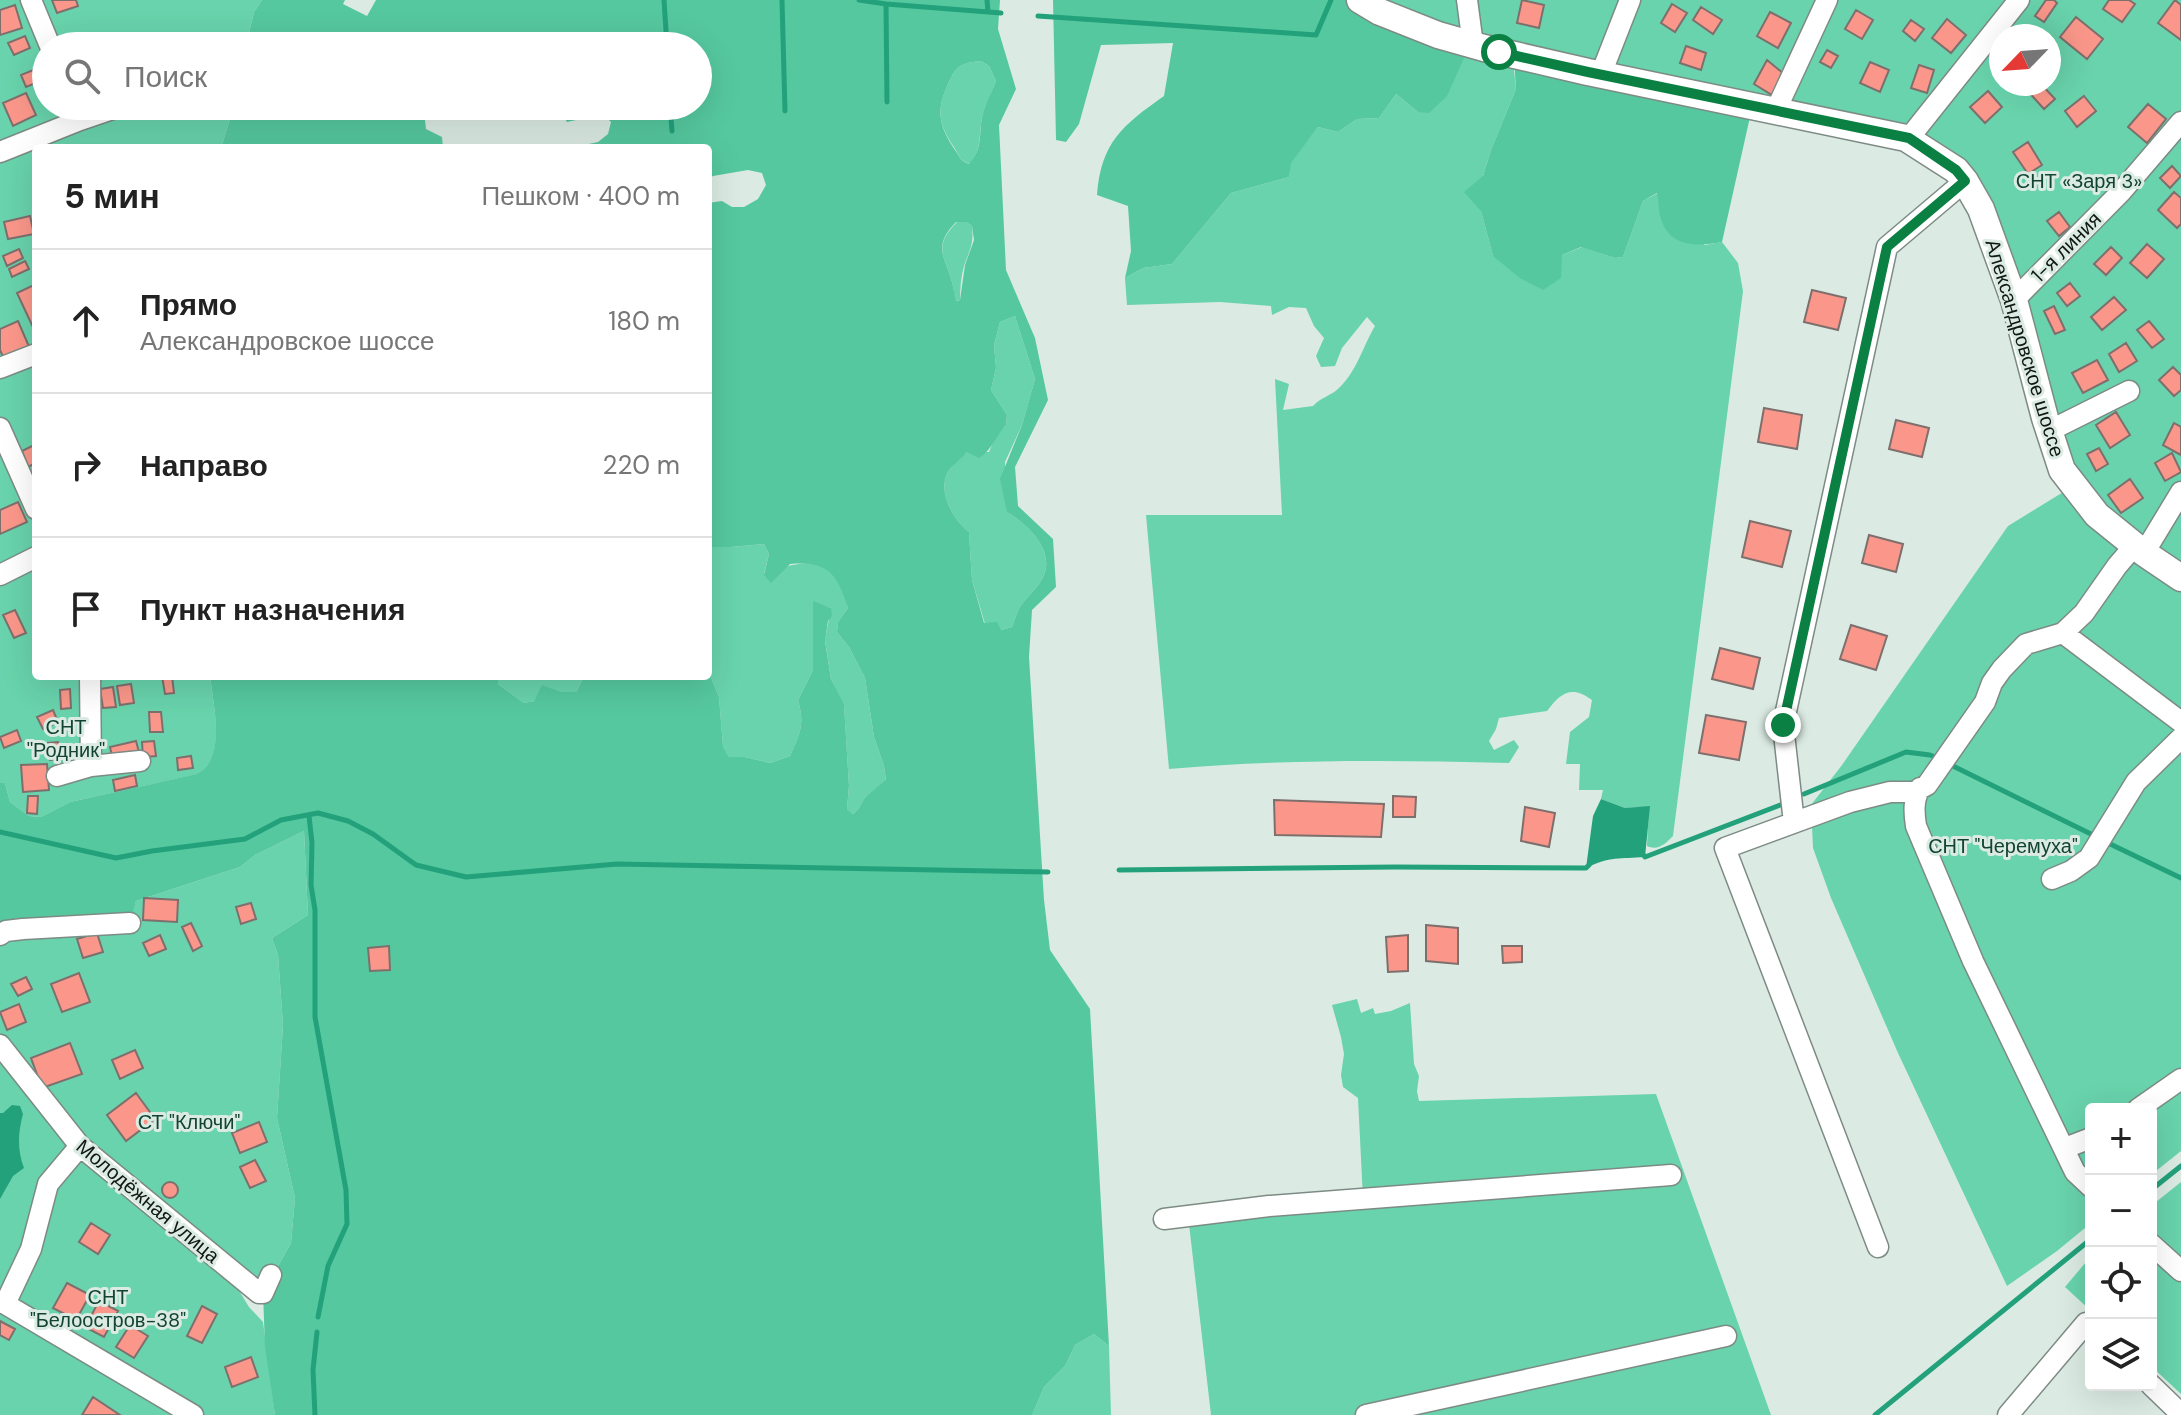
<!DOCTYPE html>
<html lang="ru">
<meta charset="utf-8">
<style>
body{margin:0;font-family:"DM Sans",sans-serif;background:#f6f6f6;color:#222}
.controls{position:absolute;right:24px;bottom:24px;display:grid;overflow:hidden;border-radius:8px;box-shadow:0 8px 32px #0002}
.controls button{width:72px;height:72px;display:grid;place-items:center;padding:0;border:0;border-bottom:2px solid #e0e0e0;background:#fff;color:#222;font:40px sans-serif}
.compass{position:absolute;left:1989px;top:24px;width:72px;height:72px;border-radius:50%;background:#fff;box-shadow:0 8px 32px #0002;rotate:245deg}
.stop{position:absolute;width:24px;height:24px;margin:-18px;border:6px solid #0b8043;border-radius:50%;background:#fff}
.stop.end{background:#0b8043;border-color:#fff;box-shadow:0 2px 8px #0008}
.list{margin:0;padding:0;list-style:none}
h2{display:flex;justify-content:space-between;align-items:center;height:104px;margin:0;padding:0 32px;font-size:34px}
h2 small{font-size:26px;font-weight:400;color:#767676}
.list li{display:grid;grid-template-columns:52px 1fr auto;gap:24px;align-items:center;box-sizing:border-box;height:144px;padding:0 32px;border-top:2px solid #e0e0e0}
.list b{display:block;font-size:30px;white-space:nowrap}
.list p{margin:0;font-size:26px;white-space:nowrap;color:#767676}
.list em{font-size:26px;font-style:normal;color:#767676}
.icon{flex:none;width:44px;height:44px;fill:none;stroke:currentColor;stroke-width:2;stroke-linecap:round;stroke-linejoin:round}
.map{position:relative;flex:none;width:2181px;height:1415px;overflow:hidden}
.search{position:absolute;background:#fff;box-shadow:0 8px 32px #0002;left:32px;top:32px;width:680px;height:88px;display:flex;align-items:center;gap:20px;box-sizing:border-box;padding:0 28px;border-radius:44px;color:#767676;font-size:30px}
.panel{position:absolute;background:#fff;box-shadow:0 8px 32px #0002;left:32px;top:144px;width:680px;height:536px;border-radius:8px}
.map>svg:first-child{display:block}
</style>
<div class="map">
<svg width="2181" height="1415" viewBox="0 0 2181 1415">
<rect width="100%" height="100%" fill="#dbebe3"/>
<path fill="#68d3ac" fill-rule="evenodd" d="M0,0h262l-8,12 -8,34h-200v60h188l-13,42h-185v528h174c3,27 17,84 -12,98l-128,28 -29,15 -12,-1 -19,-14 -5,-19 -5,-1z
M1360,0h821v578l-119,-108 -80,-259 -76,-73 -392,-68 2,19 -25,61 -8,26 -2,35 12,45 69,-1 20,-8 33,11 8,-1 20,-56 15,-8 3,26 44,26 17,-3 16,21 5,28 -70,545c-8,8 -15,15 -26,10l2,-39 -24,1 -24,-9 2,-9h-24l1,-26h-14l4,-32 19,-15 3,-17c-20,-15 -31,-8 -45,11l-48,7 -3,11 -7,12 5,9 20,-10 5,7 -10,16c-113,-3 -227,-4 -340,6l-23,-254h136l-7,-136 14,5 -6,26 30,-4c8,-9 18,-10 26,-18 18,-17 24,-42 36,-62l-8,-9 -25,31 -7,18 -14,1 -5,-11 8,-18 -10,-12 -8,-18 -17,-1 -17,8 -1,-9 -51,-4 -93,3 -2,-27 18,-10 29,-4 59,-71 58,-16 1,-14 28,-36 20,5 19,-13 22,-1 17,-24 22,18zM2001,36h48v48h-48z
M981,61l8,5 7,15c-4,11 -10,22 -13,32 -5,19 0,35 -13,51 -10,-3 -11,-9 -16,-17 -14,-20 -18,-36 -8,-58 9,-21 11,-26 35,-28z
M957,222h9l6,4c2,18 -2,23 -8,40 -3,11 -4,22 -4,34l-5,1c-1,-6 -1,-13 -3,-19 -7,-26 -20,-35 5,-60z
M1015,316l20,63 -13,46 -17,37 2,50c24,15 53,43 32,72 -5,7 -12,13 -17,20 -5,6 -7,16 -10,23l-11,3 -16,-6 -13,-44 -3,-48c-16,-12 -32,-41 -21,-60 3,-6 14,-14 19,-20h22l6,-15 11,-12 1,-10 -16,-25 5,-22 -2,-23 6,-23z
M2065,491l116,97v563l-30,24v-66h-60v114l-34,28 -50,35 -109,-233 -67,-155 -18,-50 -2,-43 31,-40 166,-239z
M764,544l5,10 -5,20c25,-10 59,-21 76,9 4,7 6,17 8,25l-10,14 -1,10 12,15 16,31 9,59 10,29 2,15 -21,16 -6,11 -6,6 -6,-5 2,-23 -5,-81 -13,-26 -6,-39 6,-32 -18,-6v68l-15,30c7,25 2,33 -8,56l-20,7 -25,-6h-16l-6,-11 -4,-49 -11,-27v-123h23z
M498,676h86l-8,16h-14l-19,-6 -9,15 -10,2 -26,-19z
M304,831l4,84 -36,23 6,17 5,70 -6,93 18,80 -4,45 -28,50 -36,-22 22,36 14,15 12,93h-275v-480l129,-12 7,-22 104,-34 15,-12z
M1357,999l4,14 12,-5 2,6 16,-3 19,-8 4,61 5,12 -2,15 2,10 237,-7 115,321h-560l-22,-191 174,-25 -5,-101 -15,-11 -2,-12 3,-21 -3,-17 -9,-32z
M2181,1182v212l-30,-28v-160z
M2091,1256v55l-26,-24z
M1094,1334l15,12 2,69h-79l12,-28 21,-21 10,-21z"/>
<path fill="#55c89f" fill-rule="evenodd" d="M262,0h83l-2,4 24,12 9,-16h624l-2,29 18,60 -17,36 7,145 29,68 13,62 -33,67 3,39 35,33 3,48 -24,23 -3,47 15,243 6,50 40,59 19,337 -15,-12 -19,11 -10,21 -21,21 -12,28h-757l-10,-68 -2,-54 28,-50 4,-45 -18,-80 6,-93 -5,-70 -6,-17 36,-23 -4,-84 -49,24 -15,12 -104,34 -6,22 -130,12v-153l5,1 5,19 19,14 12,1 29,-15 127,-28c30,-14 16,-71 13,-98h288v8l26,19 10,-2 8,-16 20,7h14l8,-16h124v-6l11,27 4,49 6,11h16l25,6 20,-7c10,-23 15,-31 8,-56l15,-30v-69l18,7 1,8 -4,5 -3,20 6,38 13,25 5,82 -2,23 6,5 6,-6 6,-11 21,-17 -2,-14 -10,-29 -9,-59 -16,-31 -12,-15 1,-10 10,-14c-11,-35 -20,-47 -58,-44l-19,19 -7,-8 5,-21 -5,-10 -33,3h-23v-344l14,-2 10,6h12l14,-8 8,-14 -4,-12 -14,-3 -35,6 -5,3v-31h-138l28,-6 10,-8 3,-12 -14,-14 -13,3 -8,9 -9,2 -11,-16h142v-60h-452l8,-34zM981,61l8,5 7,15c-4,11 -10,21 -13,32 -5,19 1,35 -14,51 -9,-3 -10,-9 -16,-17 -13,-20 -17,-36 -7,-58 9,-21 11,-26 35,-28zM956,222h10l6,4 2,14 -9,25 -5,35 -4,1c-2,-6 -2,-13 -4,-19 -7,-26 -20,-35 4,-60zM1015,316l20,63 -13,46 -22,54 7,33c24,15 53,43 32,72 -5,7 -12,13 -17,20 -5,6 -7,16 -10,23l-11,3 -4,-8 -13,1 -12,-43 -3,-48c-16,-12 -32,-41 -21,-60 3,-6 14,-13 19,-20l12,6c13,-8 16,-21 27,-33l1,-10 -16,-25 5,-22 -2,-23 6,-23z
M1053,0h307l109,47 -22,49 -18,17 -11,-1 -22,-18 -17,24 -22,1 -19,13 -20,-5 -27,36 -2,14 -58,16 -59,71 -29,4 -18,10 6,-27 -3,-45 -31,-11c4,-53 26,-70 67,-99l9,-53 -72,2 -22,79 -13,18 -10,-2z
M1514,58l238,50 -30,134c-25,5 -52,5 -61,-23 -3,-8 -2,-18 -4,-26l-14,8 -20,56 -8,1 -34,-11 -19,8 -1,23 -18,12 -23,-12 -27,-22 -12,-45 -17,-19 19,-16 8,-26 25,-61z
M234,106h221l-5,6 -25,8 1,9 16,8 1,11h-222z"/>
<path fill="#23a17b" d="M1601,799l24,9 25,-2 -5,51c-25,2 -35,-1 -59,11l7,-52z
M12,1105l8,1 3,8c-5,18 -6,36 1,54l-11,8 -13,23v-86h3z"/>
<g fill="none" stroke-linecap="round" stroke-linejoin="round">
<path stroke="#23a17b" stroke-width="5" d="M664,0l3,46
M782,0l3,111
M859,0l27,4 115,9
M987,0l1,12
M886,4l1,98
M1038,16l278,19 15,-35
M670,106l2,25
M1951,765l146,72
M1804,794l102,-42 24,3 8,3
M309,816l3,27 -1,42 4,25v107l31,173 1,34 -19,42 -10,51
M0,832l116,26 36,-7 93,-12 36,-19 37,-7 30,8 25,13 43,31 50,12 151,-13 431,8
M2106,842l75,36
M1642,853l3,4 143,-55
M1119,870l276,-3 191,1 3,-3
M2151,1190l30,-24
M315,1415l-2,-45 4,-38
M1875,1415l216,-176"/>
</g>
<path fill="#fa978a" stroke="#7e6f6d" stroke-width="2" d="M52,0h24l2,6 -21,7z
M1522,0l22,5 -5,23 -22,-5z
M2046,0h8l3,3 -13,19 -9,-6z
M2109,0h20l6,4 -13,18 -19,-13z
M2175,0l6,5v35l-23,-17z
M1672,4l15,9 -12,19 -14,-9z
M15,5l7,23 -22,7v-25z
M1701,7l21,13 -9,14 -20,-14z
M1856,10l17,10 -11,19 -17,-10z
M1770,12l21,11 -13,25 -21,-12z
M2076,17l27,22 -16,20 -27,-22z
M1947,19l19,16 -15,18 -19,-15z
M1911,20l13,9 -9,12 -12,-10z
M25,36l5,12 -16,7 -6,-12z
M1686,46l20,7 -5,17 -21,-7z
M1827,50l11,6 -7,12 -11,-6z
M1767,60l17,14 -12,21 -18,-11z
M1870,62l19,8 -9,22 -20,-9z
M1919,65l15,5 -7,23 -16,-5z
M43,66l3,13 -20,8 -5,-12z
M2029,84h12l14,15 -11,10 -19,-21z
M1988,91l14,16 -17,16 -15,-16z
M26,93l10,22 -23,11 -10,-23z
M2084,96l12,15 -19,16 -12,-16z
M2148,104l18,15 -19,24 -19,-16z
M2028,142l14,23 -14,9 -15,-22z
M2172,166l9,10 -11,12 -10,-10z
M2174,192l7,6v26l-4,4 -19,-18z
M2059,212l11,15 -11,9 -12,-15z
M30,216l4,18 -26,5 -4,-17z
M2147,244l17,15 -17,19 -17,-15z
M2111,247l11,11 -16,17 -12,-11z
M19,249l4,9 -16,8 -4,-10z
M25,261l4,8 -17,8 -3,-8z
M2070,283l10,13 -13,10 -10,-13z
M36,284v38l-4,3 -15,-32z
M1812,290l34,8 -8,32 -34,-8z
M2114,297l12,13 -24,20 -11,-13z
M2054,306l11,24 -10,4 -11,-23z
M18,321l12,28 -26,10 -4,-9v-21z
M2149,321l15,18 -12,9 -15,-18z
M2126,343l11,18 -18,11 -10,-18z
M2097,360l11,20 -25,13 -11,-20z
M2173,367l8,8v15l-7,6 -15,-16z
M1764,408l38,7 -5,34 -39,-7z
M2116,412l14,23 -20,13 -14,-23z
M1896,420l33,8 -7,29 -33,-8z
M2174,423l7,4v28l-18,-10z
M36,444v19l-8,4 -6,-16z
M2099,448l9,16 -12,7 -9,-17z
M2172,453l9,19 -16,9 -10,-18z
M2130,479l13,19 -22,15 -13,-18z
M18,502l9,20 -27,12v-24z
M1750,521l41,10 -9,36 -40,-10z
M1869,535l34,9 -7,28 -34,-9z
M15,610l11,23 -12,5 -11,-23z
M1851,625l36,11 -11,34 -36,-11z
M1720,648l40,10 -7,31 -41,-10z
M162,676h10l2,17 -9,1z
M131,684l3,19 -14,2 -3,-19z
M113,687l3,20 -13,1 -3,-19z
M70,689l1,19 -10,1 -1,-19z
M53,710l5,12 -15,7 -6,-12z
M149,712h12l2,20h-13z
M1706,715l40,7 -7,38 -40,-7z
M17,730l4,11 -17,7 -4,-11z
M136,741l4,15 -27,5 -3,-14z
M154,741l2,15 -13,1 -1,-15z
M58,742l2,17 -10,1 -2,-17z
M191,756l2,12 -15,2 -1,-12z
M47,764l2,26 -26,2 -2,-27z
M135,775l2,11 -22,5 -2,-11z
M28,796h10l-1,18 -10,-1z
M1393,796l23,1 -1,20h-22z
M1274,800l110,4 -3,33 -106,-2z
M1525,807l30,6 -6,34 -28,-6z
M144,898l34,2 -1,22 -34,-2z
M251,903l5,16 -15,5 -5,-17z
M191,923l11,23 -9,5 -11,-24z
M1426,925l32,3v36l-32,-3z
M97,933l6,19 -20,6 -6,-19z
M160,935l6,14 -17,7 -6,-13z
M1408,935v36l-20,1 -2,-35z
M389,946l1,24 -20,1 -2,-23z
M1502,946h20v16l-19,1z
M79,973l11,29 -28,10 -11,-28z
M26,977l6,12 -14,7 -7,-12z
M19,1004l7,18 -19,8 -7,-18z
M70,1043l12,31 -40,14 -11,-30z
M135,1050l8,18 -23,11 -8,-19z
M136,1093l19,26 -29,22 -19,-26z
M259,1122l8,20 -27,11 -8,-20z
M255,1160l11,21 -16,7 -10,-21z
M162 1190a8 8 0 1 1 16 0a8 8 0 1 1-16 0Z
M91,1223l19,12 -12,19 -19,-12z
M67,1283l23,12 -14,25 -23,-12z
M99,1301l19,10 -14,26 -19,-10z
M202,1306l15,8 -15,29 -15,-7z
M0,1321l15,8 -6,11 -9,-5z
M130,1325l18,11 -14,22 -18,-11z
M251,1357l7,20 -26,10 -7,-20z
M93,1397l27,18h-38z"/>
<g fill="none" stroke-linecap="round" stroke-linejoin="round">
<defs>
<path id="minor" d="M31,0l19,46
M1467,0l6,45
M1601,74l29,-74
M1776,110l51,-110
M1909,138l110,-138
M0,152l80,-32 41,-14
M2014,300l107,-108 60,-70
M0,368l36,-14
M0,428l36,81
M2049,431l80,-40
M2144,553l37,-61
M0,575l36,-18
M2063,633l118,89
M90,676l1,90
M57,776l34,-10 49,-5
M1920,788c-7,12 -6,25 -4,38l57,135 102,211 16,15
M1793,814l-10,-89 104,-478 78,-66
M2052,879l19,-8 18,-13 47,-76 45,-44
M0,935l6,-4 17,-2 107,-6
M0,1045l80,101 179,147h4l8,-18
M2138,1109l43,-30
M2065,1148l26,-10
M1164,1219l105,-13 402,-31
M2151,1244l30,27
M1878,1247l-153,-399 125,-46 40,-10h24l13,-7 58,-83 7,-19 10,-14 24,-25 37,-11 21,-20 33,-47 18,-21
M0,1301l193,114
M5,1304l26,-55 17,-65 32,-38
M2151,1385l30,29
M1366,1415l360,-79
M2008,1415l78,-92 5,4"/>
<path id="tertiary" d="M1360,0l20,12 58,23 46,13 104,24 318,66 50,32 9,11 16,28 33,91 31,118 17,52 35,45 47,38 37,25"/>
</defs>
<use href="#minor" stroke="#7d8b85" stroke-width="23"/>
<use href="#tertiary" stroke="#7d8b85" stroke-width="29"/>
<use href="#minor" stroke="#fff" stroke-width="20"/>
<use href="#tertiary" stroke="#fff" stroke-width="26"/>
</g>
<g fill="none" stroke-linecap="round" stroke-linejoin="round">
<path stroke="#0b8043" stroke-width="10" d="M1499,52l89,20 321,66 47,32 9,11 -78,66 -104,478"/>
</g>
<g text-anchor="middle" stroke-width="6" stroke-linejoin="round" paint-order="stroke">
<g font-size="20" fill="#124433" stroke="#dbebe3">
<text x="2079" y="188">СНТ «Заря 3»</text>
<text x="66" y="734">СНТ<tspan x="66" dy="23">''Родник''</tspan></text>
<text x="2003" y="853">СНТ "Черемуха"</text>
<text x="189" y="1129">СТ "Ключи"</text>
<text x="108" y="1304">СНТ<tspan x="108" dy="23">"Белоостров-38"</tspan></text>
</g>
<g font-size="20" fill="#111714" stroke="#dbebe3">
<text transform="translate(2066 247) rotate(-45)" y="7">1-я линия</text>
<text transform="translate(2025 348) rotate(73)" y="7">Александровское шоссе</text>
<text transform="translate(148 1201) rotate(40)" y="7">Молодёжная улица</text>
</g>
</g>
</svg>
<div class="controls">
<button>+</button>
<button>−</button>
<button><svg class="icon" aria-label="locate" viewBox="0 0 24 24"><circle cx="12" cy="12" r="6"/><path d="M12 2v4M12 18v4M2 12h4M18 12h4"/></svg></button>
<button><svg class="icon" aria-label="layers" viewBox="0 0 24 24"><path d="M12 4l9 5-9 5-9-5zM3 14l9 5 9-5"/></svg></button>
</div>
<svg class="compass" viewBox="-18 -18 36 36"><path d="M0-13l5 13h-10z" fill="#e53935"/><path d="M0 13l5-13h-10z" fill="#767676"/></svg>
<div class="stop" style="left:1499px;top:52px"></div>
<div class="stop end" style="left:1783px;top:725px"></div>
<div class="search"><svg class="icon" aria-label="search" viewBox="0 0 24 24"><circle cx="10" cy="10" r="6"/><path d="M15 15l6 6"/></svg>Поиск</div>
<section class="panel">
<h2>5 мин<small>Пешком · 400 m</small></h2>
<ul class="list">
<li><svg class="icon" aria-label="ahead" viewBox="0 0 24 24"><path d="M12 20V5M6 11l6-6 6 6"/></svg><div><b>Прямо</b><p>Александровское шоссе</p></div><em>180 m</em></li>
<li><svg class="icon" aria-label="right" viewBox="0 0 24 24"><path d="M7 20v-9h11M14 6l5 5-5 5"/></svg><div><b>Направо</b></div><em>220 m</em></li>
<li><svg class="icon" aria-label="arrive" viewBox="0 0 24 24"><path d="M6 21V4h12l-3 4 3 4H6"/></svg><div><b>Пункт назначения</b></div></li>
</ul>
</section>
</div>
